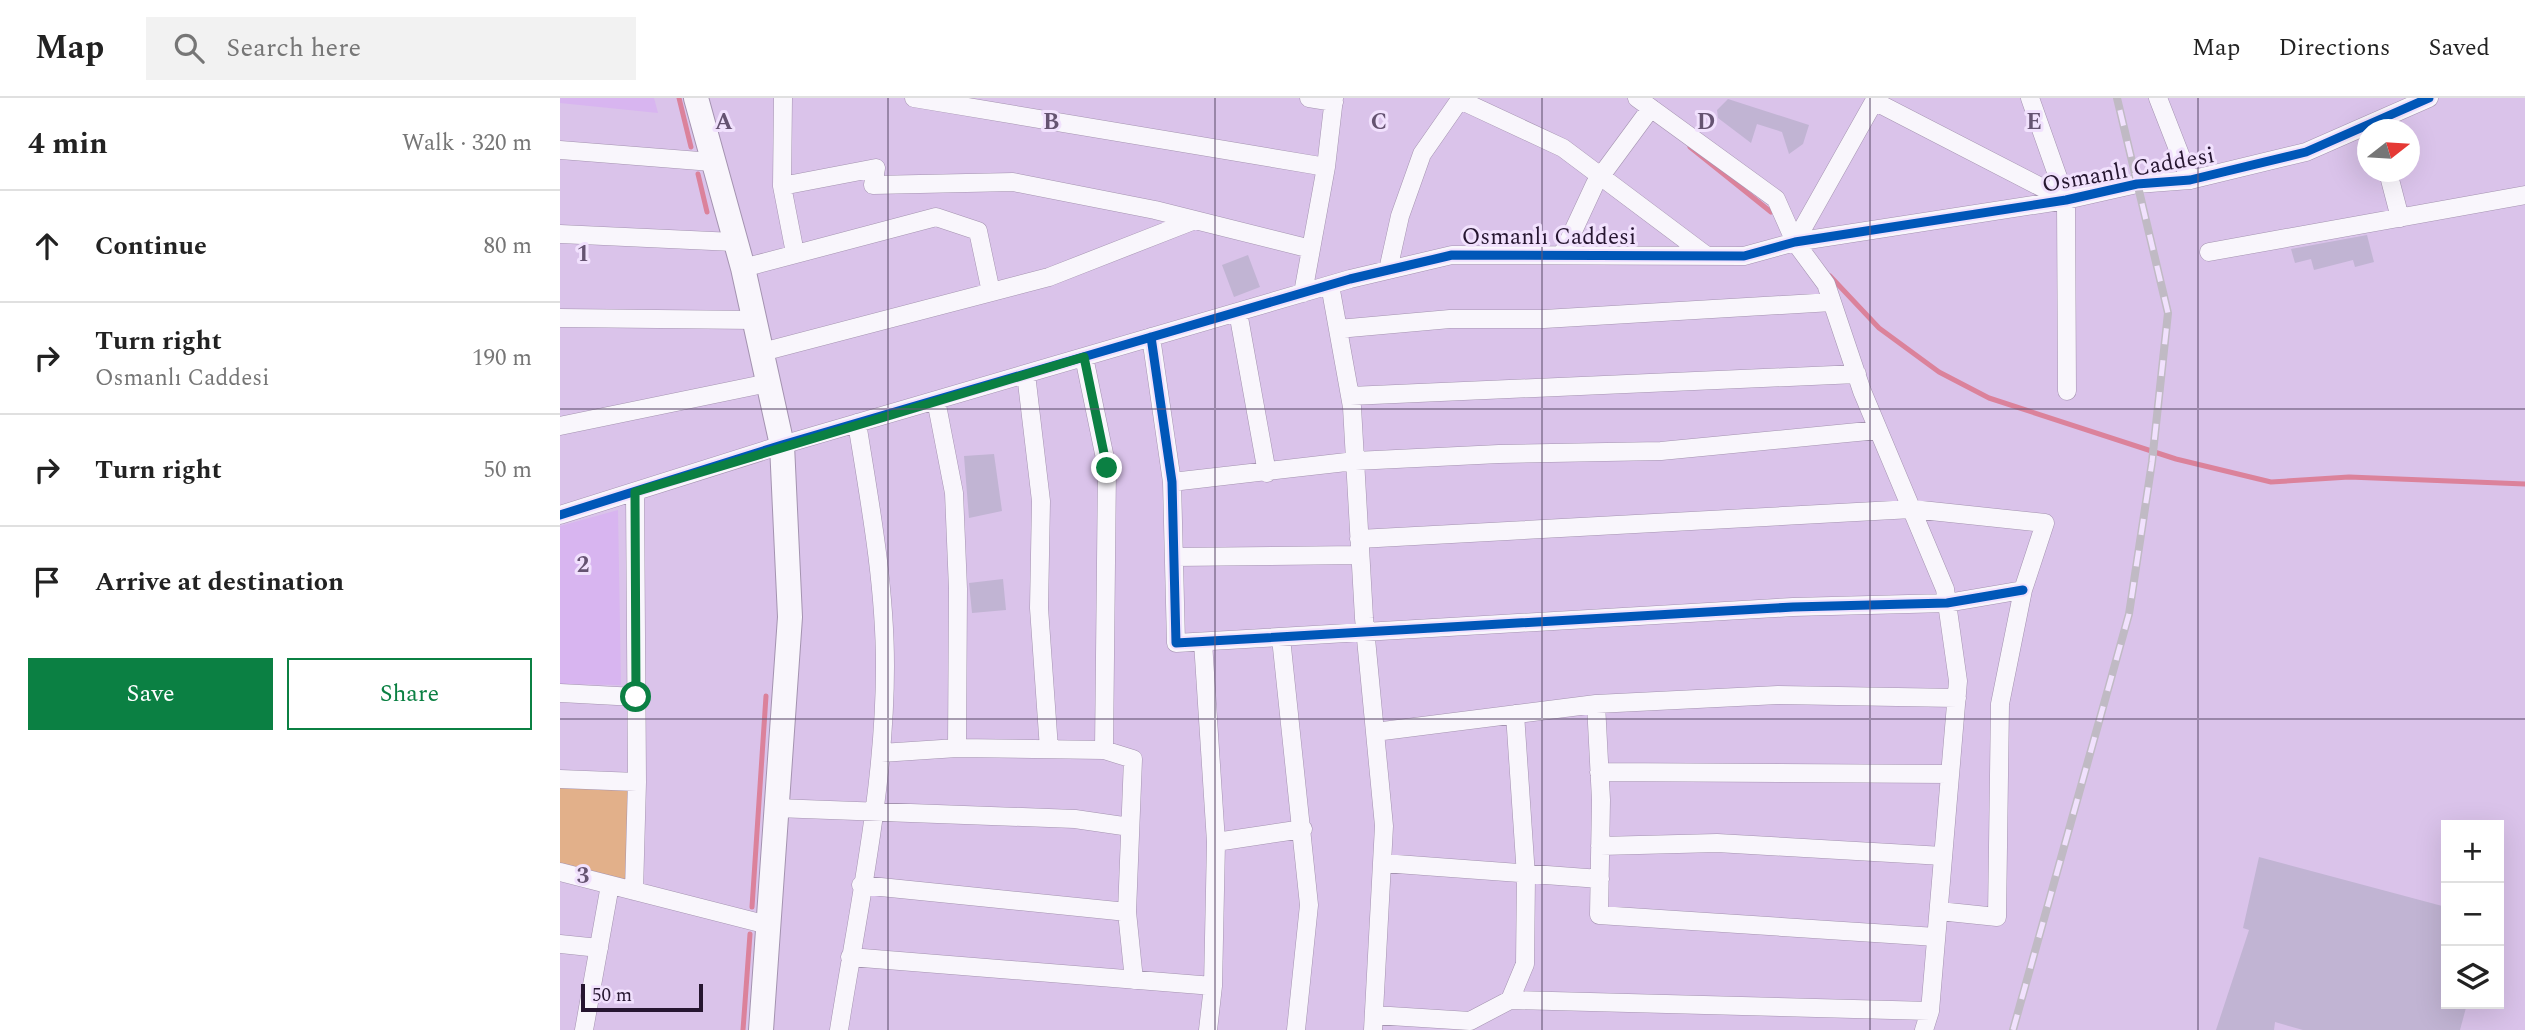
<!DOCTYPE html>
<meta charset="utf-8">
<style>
body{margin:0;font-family:Spectral,serif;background:#f2f2f2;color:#222}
.controls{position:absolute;right:21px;bottom:21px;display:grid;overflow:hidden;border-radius:0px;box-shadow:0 7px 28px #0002}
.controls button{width:63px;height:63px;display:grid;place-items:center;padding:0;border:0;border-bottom:2px solid #e0e0e0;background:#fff;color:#222;font:35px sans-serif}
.compass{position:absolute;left:1797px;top:21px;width:63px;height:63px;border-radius:50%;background:#fff;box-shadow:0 7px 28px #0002;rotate:73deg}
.scale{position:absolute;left:21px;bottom:18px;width:122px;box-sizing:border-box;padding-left:7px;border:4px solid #261630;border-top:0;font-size:19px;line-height:24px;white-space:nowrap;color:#261630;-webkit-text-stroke:5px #f1e1fd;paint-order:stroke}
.stop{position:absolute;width:21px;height:21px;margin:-16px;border:5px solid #0b8043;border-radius:50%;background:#fff}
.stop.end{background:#0b8043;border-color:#fff;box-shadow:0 2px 7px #0008}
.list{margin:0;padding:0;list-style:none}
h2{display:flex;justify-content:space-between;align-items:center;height:91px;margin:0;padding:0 28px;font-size:30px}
h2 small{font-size:23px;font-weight:400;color:#767676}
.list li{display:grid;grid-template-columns:46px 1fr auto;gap:21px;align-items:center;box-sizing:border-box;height:112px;padding:0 28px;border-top:2px solid #e0e0e0}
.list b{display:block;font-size:26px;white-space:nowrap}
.list p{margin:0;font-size:23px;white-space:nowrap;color:#767676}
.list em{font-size:23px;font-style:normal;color:#767676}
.actions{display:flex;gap:14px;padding:21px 28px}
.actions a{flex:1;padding:16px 0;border:2px solid #0b8043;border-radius:0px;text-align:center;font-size:24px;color:#0b8043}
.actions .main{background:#0b8043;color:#fff}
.icon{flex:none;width:38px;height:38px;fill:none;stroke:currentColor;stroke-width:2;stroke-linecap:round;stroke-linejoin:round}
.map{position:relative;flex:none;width:1965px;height:932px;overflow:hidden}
header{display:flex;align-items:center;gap:42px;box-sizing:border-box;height:98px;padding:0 35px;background:#fff;border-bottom:2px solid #e0e0e0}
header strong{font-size:33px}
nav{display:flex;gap:38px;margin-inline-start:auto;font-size:24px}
.search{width:490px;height:63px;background:#f2f2f2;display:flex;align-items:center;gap:18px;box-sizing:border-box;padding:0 24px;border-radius:0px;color:#767676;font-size:26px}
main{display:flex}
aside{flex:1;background:#fff}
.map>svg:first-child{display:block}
</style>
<header>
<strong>Map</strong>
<div class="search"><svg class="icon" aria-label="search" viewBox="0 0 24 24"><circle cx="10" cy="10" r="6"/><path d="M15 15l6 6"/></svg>Search here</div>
<nav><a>Map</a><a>Directions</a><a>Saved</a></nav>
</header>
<main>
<aside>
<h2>4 min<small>Walk · 320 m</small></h2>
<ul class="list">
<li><svg class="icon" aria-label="ahead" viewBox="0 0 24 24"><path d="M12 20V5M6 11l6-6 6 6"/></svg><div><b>Continue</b></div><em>80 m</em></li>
<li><svg class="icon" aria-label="right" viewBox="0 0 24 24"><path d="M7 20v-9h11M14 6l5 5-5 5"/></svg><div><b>Turn right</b><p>Osmanlı Caddesi</p></div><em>190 m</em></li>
<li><svg class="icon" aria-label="right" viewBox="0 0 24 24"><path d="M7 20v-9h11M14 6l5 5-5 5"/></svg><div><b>Turn right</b></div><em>50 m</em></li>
<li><svg class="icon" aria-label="arrive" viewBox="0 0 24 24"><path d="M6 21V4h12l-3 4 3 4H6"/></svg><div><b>Arrive at destination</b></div></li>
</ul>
<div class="actions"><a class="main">Save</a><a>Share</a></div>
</aside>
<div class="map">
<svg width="1965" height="932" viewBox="0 0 1965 932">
<rect width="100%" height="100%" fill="#dac3ea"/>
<path fill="#d8b5f0" d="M0,0h94l4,15 -98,-10z
M58,412l3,175 -61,-1v-158z"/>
<path fill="#e2b08a" d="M0,684l73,4 1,105 -74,-18z"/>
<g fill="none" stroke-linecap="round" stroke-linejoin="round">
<path stroke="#db829b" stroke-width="5" d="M119,0l12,49
M1130,49l81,65
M138,76l9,38
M1270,178l49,52 60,44 50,26 187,61 95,23 78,-5 176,7
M192,809l14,-211
M183,932l7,-96"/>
</g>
<path fill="#c1b4d3" d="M1168,1l81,26 -6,19 -14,10 -7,-22 -25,-8 -6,19 -33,-25 -1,-8z
M1807,137l7,27 -19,5 -2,-7 -39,10 -3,-11 -16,4 -4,-14z
M688,157l12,32 -26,10 -12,-32z
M434,356l8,57 -33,7 -5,-62z
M443,481l3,31 -34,3 -3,-30z
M1699,759l187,50v97h21l-7,26h-157l-28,-8 -1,8h-58l33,-100 -6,-2z"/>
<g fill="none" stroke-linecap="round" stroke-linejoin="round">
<defs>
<path id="street" d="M223,0l-1,88 13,67
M354,0l412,69
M749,0l25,4
M1077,0l139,101 19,43 31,42 36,107 83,198 13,92 -28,330 -6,19
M1470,0l36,102 1,191
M1598,0l32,82
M900,2l103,48 144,108
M1314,3l192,99
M0,52l152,12
M1828,74l12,46
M222,88l94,-18 -3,17 140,-3 142,28 156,39
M0,136l174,8
M1235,144l81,-144
M1649,154l316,-57
M1002,157l33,-71 56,-76
M183,170l193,-51 42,14 13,61
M828,172l12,-54 22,-62 39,-56
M770,187l22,122 12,211 20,208 -11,204
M743,195l23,-126 8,-69
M678,214l29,161
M0,220l195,2
M778,231l112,-10h94l288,-17
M591,239l21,145 4,161 617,-36 154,-4 76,-13
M202,254l287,-75 146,-57
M524,259l23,111 -3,282
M466,276l15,127 -2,107 10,141
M790,298l507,-22
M376,302l18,93 4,96 -1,159
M0,328l208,-43
M612,384l183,-21 144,-7 162,-3 217,-21
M0,417l222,-70 568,-166 102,-24 292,1 51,-14 271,-42 71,-16 53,-4 116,-28 123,-54
M799,441l553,-30 133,14 -22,67 -23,114 -3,213 -58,-6
M614,459l186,-2
M721,540l28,267 -13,125
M643,544l13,200
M0,595l76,4
M1036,606l5,96 -2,115 337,22
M815,634l221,-28 182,-9 179,3
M321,655l76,-5 147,2 29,9 -6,153 7,68
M1039,674l351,2
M0,681l77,3
M216,710l299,11 55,8
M1040,748l117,-3 226,13
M823,765l217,16
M0,774l208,53
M301,787l266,27
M74,793l3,-109 -2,-290
M0,846l39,4
M290,859l363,29 3,-144 87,-13
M950,902l420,11
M814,917l96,6 40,-21 15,-36 1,-88 -11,-162
M24,932l26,-145
M279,932c19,-120 46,-242 46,-364 0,-81 -15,-163 -28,-243
M648,932l5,-44"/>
<path id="secondary" d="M136,0l47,170 39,177 8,172 -29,413"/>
</defs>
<use href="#street" stroke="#a493b0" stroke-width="19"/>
<use href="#secondary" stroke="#a493b0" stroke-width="26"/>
<use href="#street" stroke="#f9f6fc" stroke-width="18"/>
<use href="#secondary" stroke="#f9f6fc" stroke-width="24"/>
<defs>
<path id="rail" d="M1453,932l116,-416 23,-152 16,-149 -51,-215"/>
</defs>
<use href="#rail" stroke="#c0bac4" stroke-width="8"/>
<use href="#rail" stroke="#f1e1fd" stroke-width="5" stroke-dasharray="16" stroke-linecap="butt"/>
<defs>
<path id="cycleway" d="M591,239l21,145 4,161 617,-36 154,-4 76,-13
M0,417l222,-70 568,-166 102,-24 292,1 51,-14 271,-42 71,-16 53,-4 116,-28 123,-54"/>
</defs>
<use href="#cycleway" stroke="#f1e1fd" stroke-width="13"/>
<use href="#cycleway" stroke="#0057b8" stroke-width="9"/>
</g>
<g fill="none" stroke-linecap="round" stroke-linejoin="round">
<path stroke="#0b8043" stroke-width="9" d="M76,599l-1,-205 449,-135 23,111"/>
</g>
<path fill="none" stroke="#655371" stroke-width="2" stroke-opacity="0.55" d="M328,0v932M655,0v932M982,0v932M1310,0v932M1638,0v932M0,311h1965M0,621h1965"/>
<g text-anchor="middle" stroke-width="6" stroke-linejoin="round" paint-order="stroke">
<g font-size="23" fill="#261630" stroke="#f1e1fd">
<text transform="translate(1568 71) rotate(-10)" y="8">Osmanlı Caddesi</text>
<text x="989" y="146">Osmanlı Caddesi</text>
</g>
</g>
<g font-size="23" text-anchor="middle" font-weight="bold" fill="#655371" stroke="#f1e1fd" stroke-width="6" stroke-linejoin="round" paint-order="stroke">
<text x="164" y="31">A</text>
<text x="491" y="31">B</text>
<text x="819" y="31">C</text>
<text x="1146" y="31">D</text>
<text x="1474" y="31">E</text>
<text x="23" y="163">1</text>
<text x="23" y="474">2</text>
<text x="23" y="785">3</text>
</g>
</svg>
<div class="controls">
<button>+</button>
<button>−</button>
<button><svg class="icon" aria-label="layers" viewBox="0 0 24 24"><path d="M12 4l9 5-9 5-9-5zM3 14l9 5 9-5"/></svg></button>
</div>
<svg class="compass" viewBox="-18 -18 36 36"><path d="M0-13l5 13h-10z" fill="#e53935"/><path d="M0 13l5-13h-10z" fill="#767676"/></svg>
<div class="scale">50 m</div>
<div class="stop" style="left:76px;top:599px"></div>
<div class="stop end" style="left:547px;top:370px"></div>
</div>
</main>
